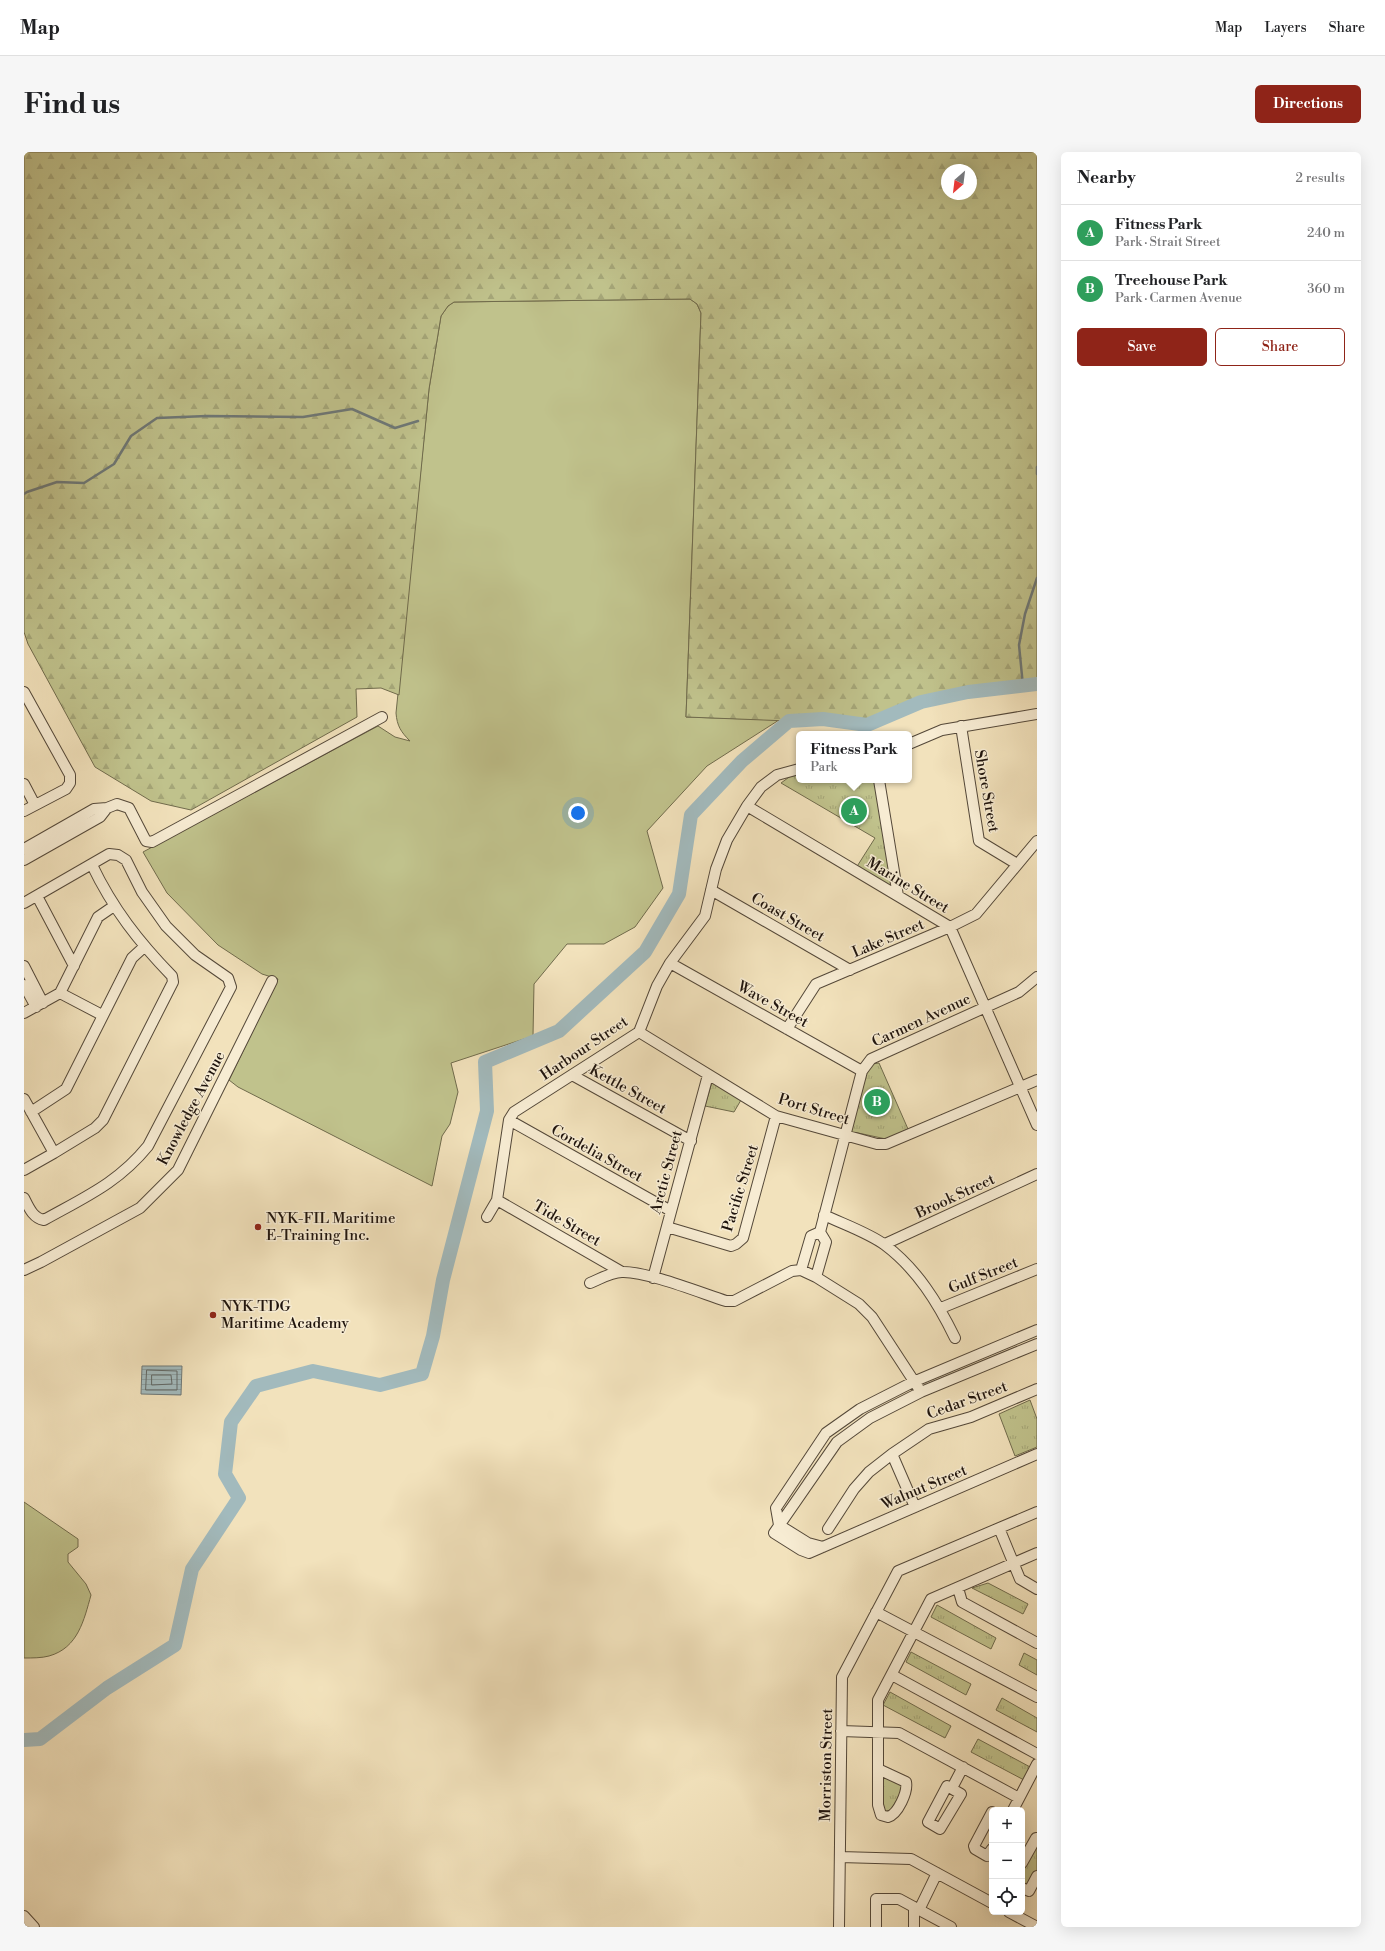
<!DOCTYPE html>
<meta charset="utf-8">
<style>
body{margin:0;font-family:"Libre Bodoni",serif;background:#f6f6f6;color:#202124}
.controls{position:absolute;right:12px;bottom:12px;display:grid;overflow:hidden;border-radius:6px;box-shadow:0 4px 16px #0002}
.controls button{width:36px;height:36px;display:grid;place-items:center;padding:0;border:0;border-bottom:1px solid #e0e0e0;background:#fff;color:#202124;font:20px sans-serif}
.compass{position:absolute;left:917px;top:12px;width:36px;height:36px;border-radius:50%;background:#fff;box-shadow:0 4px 16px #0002;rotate:208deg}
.you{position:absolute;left:554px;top:661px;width:14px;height:14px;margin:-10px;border:3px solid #fff;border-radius:50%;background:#1a73e8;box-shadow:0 0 0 6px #1a73e833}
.badge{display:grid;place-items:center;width:26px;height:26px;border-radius:50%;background:#8f2418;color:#fff;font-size:13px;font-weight:700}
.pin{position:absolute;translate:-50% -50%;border:2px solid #fff;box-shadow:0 1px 4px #0006}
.popup{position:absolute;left:772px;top:579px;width:116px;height:52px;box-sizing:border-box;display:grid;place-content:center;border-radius:6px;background:#fff;filter:drop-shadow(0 1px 3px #0005);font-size:13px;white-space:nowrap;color:#757577}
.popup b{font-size:15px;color:#202124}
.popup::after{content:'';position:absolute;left:50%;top:100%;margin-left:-8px;border:8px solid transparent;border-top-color:#fff}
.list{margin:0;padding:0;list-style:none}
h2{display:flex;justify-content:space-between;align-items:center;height:52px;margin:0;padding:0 16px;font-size:17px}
h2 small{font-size:13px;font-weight:400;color:#757577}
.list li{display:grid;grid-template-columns:26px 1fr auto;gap:12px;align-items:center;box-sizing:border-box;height:56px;padding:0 16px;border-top:1px solid #e0e0e0}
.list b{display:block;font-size:15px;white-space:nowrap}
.list p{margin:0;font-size:13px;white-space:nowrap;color:#757577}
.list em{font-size:13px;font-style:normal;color:#757577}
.actions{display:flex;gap:8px;padding:12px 16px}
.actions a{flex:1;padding:9px 0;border:1px solid #8f2418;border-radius:6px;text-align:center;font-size:14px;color:#8f2418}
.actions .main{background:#8f2418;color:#fff}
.icon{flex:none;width:22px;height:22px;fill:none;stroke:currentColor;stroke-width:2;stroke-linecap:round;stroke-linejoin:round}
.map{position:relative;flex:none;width:1013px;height:1775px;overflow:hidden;border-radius:6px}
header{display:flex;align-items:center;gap:24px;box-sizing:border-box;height:56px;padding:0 20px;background:#fff;border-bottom:1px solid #e0e0e0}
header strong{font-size:19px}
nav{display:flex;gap:22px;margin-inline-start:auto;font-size:14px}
.intro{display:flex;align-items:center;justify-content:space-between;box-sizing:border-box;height:96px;padding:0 24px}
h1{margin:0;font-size:28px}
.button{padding:10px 18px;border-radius:6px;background:#8f2418;color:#fff;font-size:14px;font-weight:700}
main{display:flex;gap:24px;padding:0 24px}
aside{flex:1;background:#fff;border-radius:6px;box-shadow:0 4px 16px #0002}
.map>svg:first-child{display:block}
</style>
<header>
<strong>Map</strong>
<nav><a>Map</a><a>Layers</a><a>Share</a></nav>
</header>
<div class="intro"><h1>Find us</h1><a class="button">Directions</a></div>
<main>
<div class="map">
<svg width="1013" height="1775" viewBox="0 0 1013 1775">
<defs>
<pattern id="forest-firs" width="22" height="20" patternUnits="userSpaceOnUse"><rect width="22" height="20" fill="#c0c28c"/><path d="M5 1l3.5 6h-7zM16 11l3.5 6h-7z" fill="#a5a678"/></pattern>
<pattern id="park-tufts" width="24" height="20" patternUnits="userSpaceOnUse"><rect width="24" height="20" fill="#c0c28c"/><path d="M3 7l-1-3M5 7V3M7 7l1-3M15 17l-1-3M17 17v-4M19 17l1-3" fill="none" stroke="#a5a678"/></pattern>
<pattern id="water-rules" width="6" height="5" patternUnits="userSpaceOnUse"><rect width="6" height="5" fill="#a2babd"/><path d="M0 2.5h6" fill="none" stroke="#8b9fa1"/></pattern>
</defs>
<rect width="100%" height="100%" fill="#f2e2bc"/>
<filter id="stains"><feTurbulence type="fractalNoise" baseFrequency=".005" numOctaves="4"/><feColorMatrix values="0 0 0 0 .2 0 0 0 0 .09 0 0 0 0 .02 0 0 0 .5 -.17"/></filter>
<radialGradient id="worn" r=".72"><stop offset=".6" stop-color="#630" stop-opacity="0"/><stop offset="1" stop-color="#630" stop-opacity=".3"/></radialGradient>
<path fill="#c0c28c" stroke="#706b4c" d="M666,147l7,5 4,9 -15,404 93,3 -72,46 -60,65 16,57 -28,39 -31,17h-37l-33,40 -1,52 -82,27 7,29 -8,32 -8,12 -10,50 -194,-99 -9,-7 49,-101 -16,-5 -44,-29 -51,-52 -24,-41 235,-126 17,11 15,4c-9,-9 -13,-15 -14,-28l33,-324 12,-73 7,-10 6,-4z
M0,1350l54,37v8l-10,7v8l18,22 5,11c-7,25 -13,53 -42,61 -7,2 -17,2 -25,2z"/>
<path fill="url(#forest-firs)" stroke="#706b4c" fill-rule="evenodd" d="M0,0h1013v532l-69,8 -47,10 -54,23 -44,-6 -34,2 -103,-4 15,-404 -4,-9 -7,-5 -236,3 -6,4 -7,10 -12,73 -30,306 -18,-7 -25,1 1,28 -166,93 -40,-9 -56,-34 -67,-123 -4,-12zM923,18h24v24h-24z"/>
<path fill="url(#park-tufts)" stroke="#706b4c" d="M775,622v6h75l21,112 -39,-24 19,-30 -94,-55 11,-8z
M855,911l29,66 -22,10 -37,-8 17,-56 6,-11z
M688,930l29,18 -7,12 -29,-6z
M1006,1248l7,19v28l-22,9 -16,-42z
M964,1431l40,21 -5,10 -51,-26z
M913,1453l59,33 -5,11 -60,-32z
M887,1500l60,32 -5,11 -60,-33z
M1000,1501l13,7v15l-18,-10z
M866,1540l61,34 -6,12 -62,-33z
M978,1546l35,20v14l-41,-22z
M954,1587l54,29 -8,12 -53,-28z
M863,1623l16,7 1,6 -15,25 -5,-1 -2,-34z
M1013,1690v28l-9,17 -6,-3v-14z"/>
<path fill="url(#water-rules)" stroke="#6e7877" d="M118,1214h40l-1,29 -40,-1z"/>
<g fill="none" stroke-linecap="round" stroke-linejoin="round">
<path stroke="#606765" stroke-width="1" d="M123,1218l30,1v19h-31z
M128,1223h19l1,9 -20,1z"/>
<path stroke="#6e7877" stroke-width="2.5" d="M1013,315v7
M0,342l3,-2 30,-10 27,1 30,-19 17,-28 26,-18 50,-2 96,1 49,-8 43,19 23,-7
M999,534l-4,-41 6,-31 12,-36"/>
<path stroke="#a2babd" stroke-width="14" d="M0,1588l16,-1 67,-51 68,-43 17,-76 47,-71 -14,-24 6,-52 25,-36 57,-15 67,14 42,-11 11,-38 10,-56 44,-169 -2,-49 74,-31 86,-79 34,-58 12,-79 51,-54 47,-40 34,-2 44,6 54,-23 47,-10 69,-8"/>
<defs>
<path id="minor" d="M0,540l46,83v8l-4,6 -42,22
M937,574l18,115 38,23
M885,592l33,-14 95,-16
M855,628l19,116
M0,632l11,21
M723,654l203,121 87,198
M0,697l70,-40 13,-1 10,-4 12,4 17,33 6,1 230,-125
M0,708l76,-43 7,-9
M687,738l139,80
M13,744l37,70
M0,751l85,-49 9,1 8,5 16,32 24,34 29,29 33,23 3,9 -83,159c-30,37 -63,51 -104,74 -11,-2 -15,-12 -20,-22
M646,811l192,108
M0,814l19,37
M0,833l12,22
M36,841l42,22
M0,861l36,-20 38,-76 16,-11
M763,877l29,-45 134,-57 26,-13 61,-73
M615,880l137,84 101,28h9l151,-64
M548,923l119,66
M0,947l30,54 41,-25 8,-8 70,-138 -1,-6c-33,-34 -59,-67 -80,-111
M7,960l35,-23 66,-131 12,-11
M485,968l162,91
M0,1018l30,-17
M473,1048l125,72
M800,1063c19,9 45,18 61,30 32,24 53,58 70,93
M463,1065l10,-17 12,-80 5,-8 125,-80 18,-46 13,-23 35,-47 11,-47 11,-29 20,-34 14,-19 16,-12 22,-6
M643,1075l64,19 5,-2 7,-6 33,-122
M861,1092l152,-70
M0,1118l17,-8 99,-54 38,-38 94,-189
M777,1118l10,-34 9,-4
M792,1125l10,-35 -6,-10 42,-161 9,-12 148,-67 18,-15
M629,1126l55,-203
M566,1131c10,-4 21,-11 32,-11 24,-1 79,21 104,29h8l58,-30 9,-1 15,7 43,27 13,13 49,75
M917,1156l96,-39
M1013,1192l-116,48 -51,26 -33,24 -63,91 27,17 8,3 228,-99
M868,1302l23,53
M755,1373l-3,-17 50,-75 34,-24 53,-27 124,-52
M755,1373l29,18 15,4
M975,1376l21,51 17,10
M804,1377l26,-40 15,-17 23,-18 37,-25 42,-12 66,-28
M934,1436l4,14 75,41
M852,1460l161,85
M868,1523l145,79
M817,1579l58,2 120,65
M854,1617l28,13c2,10 -8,32 -18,35l-7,-2 -3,-10v-105l53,-101 106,-46
M923,1634l14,8 -21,35 -12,-7z
M928,1636l11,-21
M989,1658l24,-46
M968,1660l-18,34 1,3 12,7 5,-7
M816,1705l71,2 81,44
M998,1711l14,-25h1
M998,1736l7,3 8,-15
M895,1758l18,-37
M985,1760l28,15
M0,1764l10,11
M815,1775l3,-250 56,-106 139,-59
M852,1775v-28h23l52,28
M890,1775v-20"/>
</defs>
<use href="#minor" stroke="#544839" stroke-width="12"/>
<use href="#minor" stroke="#f7ecd3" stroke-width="10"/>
</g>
<g fill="#8f2418" stroke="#f7ecd3" stroke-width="1.5">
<circle cx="234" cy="1075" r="4"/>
<circle cx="189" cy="1163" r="4"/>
</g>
<g text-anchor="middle" stroke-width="3" stroke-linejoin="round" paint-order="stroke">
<g font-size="15" fill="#1f140d" stroke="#f7ecd3">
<text transform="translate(963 639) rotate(80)" y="5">Shore Street</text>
<text transform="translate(884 733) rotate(31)" y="5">Marine Street</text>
<text transform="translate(764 765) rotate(30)" y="5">Coast Street</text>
<text transform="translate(864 786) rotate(-23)" y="5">Lake Street</text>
<text transform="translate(749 852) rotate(29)" y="5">Wave Street</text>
<text transform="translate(897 868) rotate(-25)" y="5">Carmen Avenue</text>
<text transform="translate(560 896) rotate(-34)" y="5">Harbour Street</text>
<text transform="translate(604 937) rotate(29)" y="5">Kettle Street</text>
<text transform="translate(167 956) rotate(-62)" y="5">Knowledge Avenue</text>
<text transform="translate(790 957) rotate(17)" y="5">Port Street</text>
<text transform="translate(573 1001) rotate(29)" y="5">Cordelia Street</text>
<text transform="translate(642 1020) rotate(-75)" y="5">Arctic Street</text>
<text transform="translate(716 1036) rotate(-73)" y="5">Pacific Street</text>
<text transform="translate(931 1044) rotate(-25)" y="5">Brook Street</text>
<text transform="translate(543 1071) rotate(30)" y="5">Tide Street</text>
<text transform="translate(959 1123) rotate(-22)" y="5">Gulf Street</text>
<text transform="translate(943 1248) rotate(-20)" y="5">Cedar Street</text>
<text transform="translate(900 1335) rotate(-23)" y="5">Walnut Street</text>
<text transform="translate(802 1613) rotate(-89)" y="5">Morriston Street</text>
</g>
<g font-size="15" fill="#1f140d" stroke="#f7ecd3" text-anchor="start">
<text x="242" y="1071">NYK-FIL Maritime<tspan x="242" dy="17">E-Training Inc.</tspan></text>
<text x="197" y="1159">NYK-TDG<tspan x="197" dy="17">Maritime Academy</tspan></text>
</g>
</g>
<rect width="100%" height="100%" filter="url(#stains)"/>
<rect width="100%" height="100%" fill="url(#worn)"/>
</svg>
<div class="controls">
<button>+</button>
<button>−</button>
<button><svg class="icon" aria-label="locate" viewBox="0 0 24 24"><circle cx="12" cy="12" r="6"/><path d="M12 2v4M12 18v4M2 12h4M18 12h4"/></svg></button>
</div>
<svg class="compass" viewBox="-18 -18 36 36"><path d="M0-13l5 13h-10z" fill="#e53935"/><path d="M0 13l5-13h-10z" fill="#757577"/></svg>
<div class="you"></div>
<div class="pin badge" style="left:830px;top:659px;background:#2e9e5b">A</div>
<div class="popup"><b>Fitness Park</b>Park</div>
<div class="pin badge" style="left:853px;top:950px;background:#2e9e5b">B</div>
</div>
<aside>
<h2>Nearby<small>2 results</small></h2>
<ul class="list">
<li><span class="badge" style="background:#2e9e5b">A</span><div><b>Fitness Park</b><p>Park · Strait Street</p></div><em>240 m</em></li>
<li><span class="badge" style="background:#2e9e5b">B</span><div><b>Treehouse Park</b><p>Park · Carmen Avenue</p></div><em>360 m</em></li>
</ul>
<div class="actions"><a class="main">Save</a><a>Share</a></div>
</aside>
</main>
